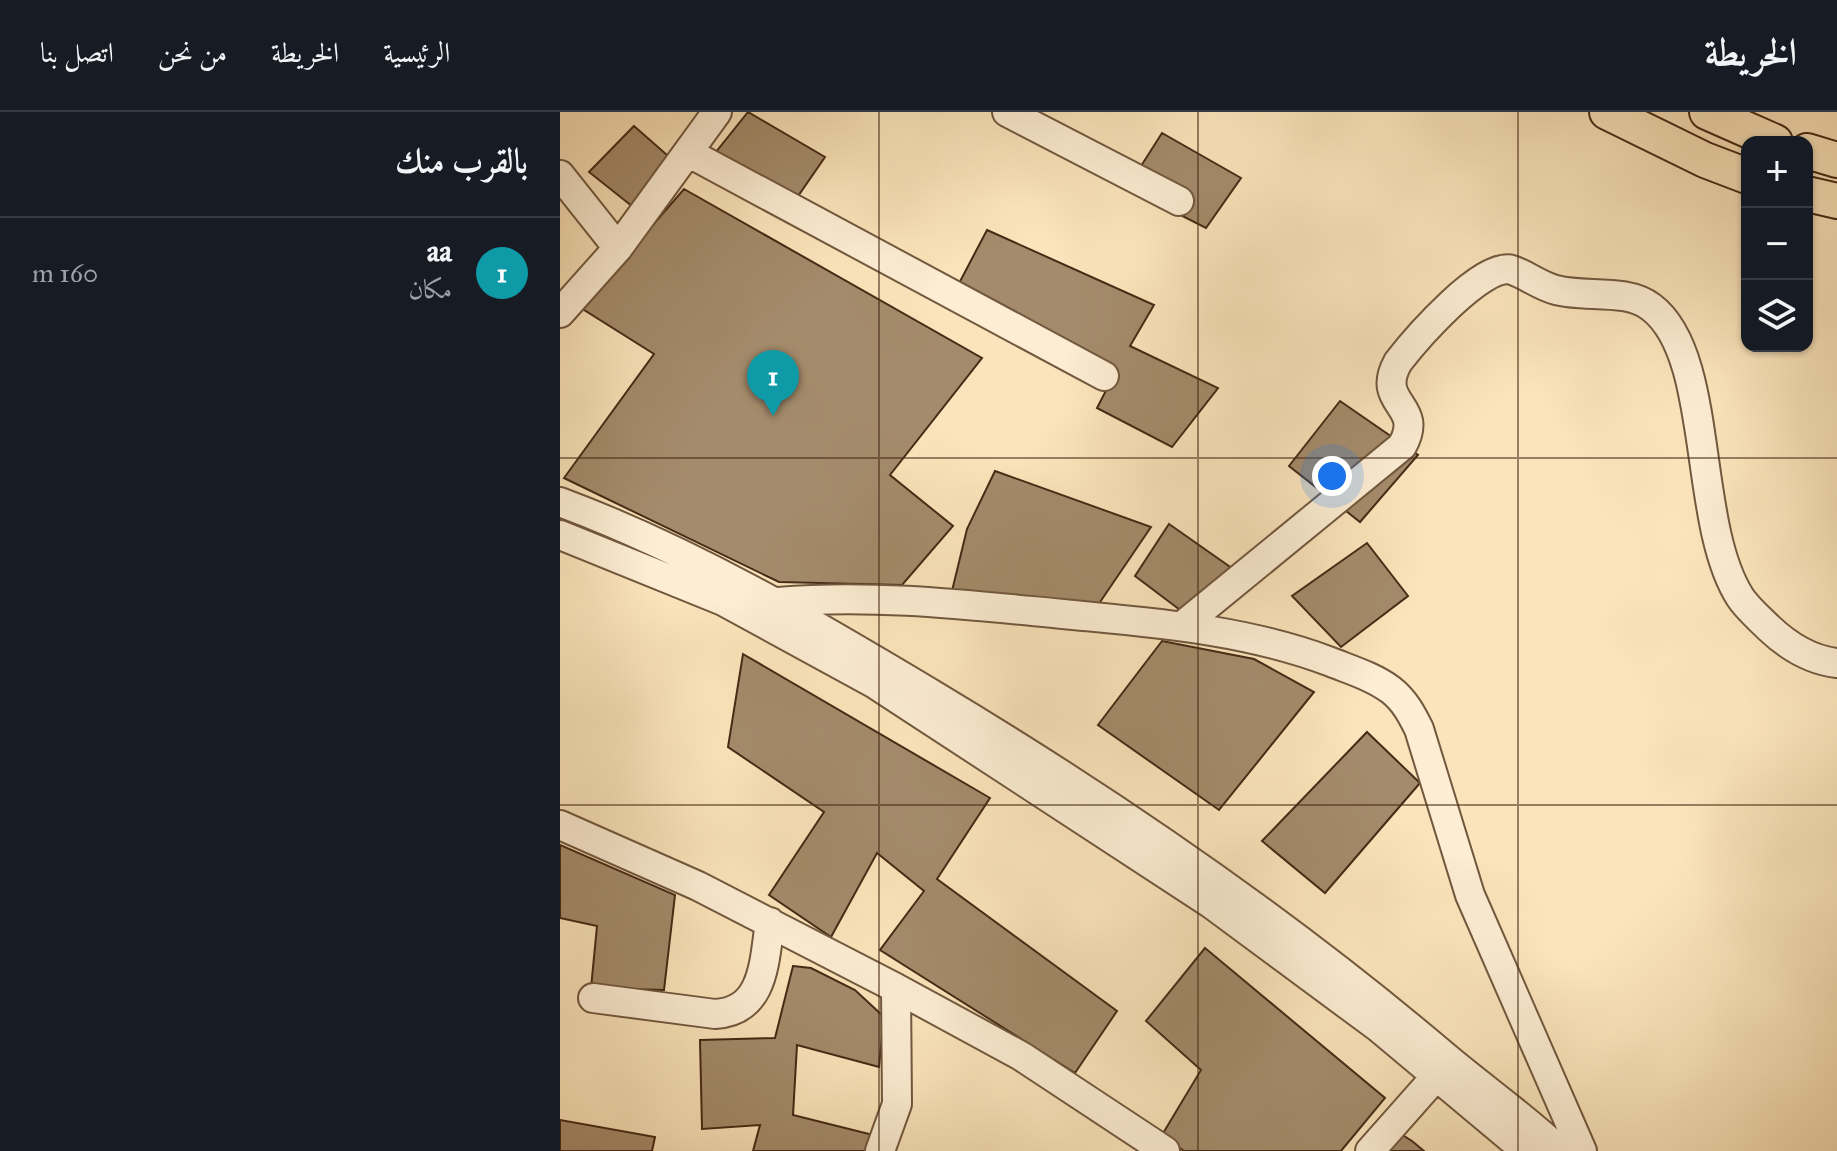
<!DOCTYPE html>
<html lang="ar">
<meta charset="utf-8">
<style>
body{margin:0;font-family:"IM FELL Great Primer",Amiri,serif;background:#242831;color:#f1f3f6;direction:rtl}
.controls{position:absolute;right:24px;top:24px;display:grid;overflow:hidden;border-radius:16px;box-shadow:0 2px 6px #0004}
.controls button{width:72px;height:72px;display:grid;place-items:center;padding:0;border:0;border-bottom:2px solid #363941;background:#171b24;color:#f1f3f6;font:40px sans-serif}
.you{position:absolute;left:772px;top:364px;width:28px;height:28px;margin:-20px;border:6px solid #fff;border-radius:50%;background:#1a73e8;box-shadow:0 0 0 12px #1a73e833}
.badge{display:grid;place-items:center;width:52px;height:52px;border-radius:50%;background:#7c3aed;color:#fff;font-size:26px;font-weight:700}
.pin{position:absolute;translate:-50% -66px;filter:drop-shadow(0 2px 4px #0008)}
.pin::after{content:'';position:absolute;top:42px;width:28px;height:24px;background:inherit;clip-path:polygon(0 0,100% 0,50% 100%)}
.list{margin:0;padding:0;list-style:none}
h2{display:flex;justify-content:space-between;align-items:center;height:104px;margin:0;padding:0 32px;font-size:34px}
h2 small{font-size:26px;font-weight:400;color:#9ea1a6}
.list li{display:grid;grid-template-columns:52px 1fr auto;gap:24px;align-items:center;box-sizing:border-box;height:112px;padding:0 32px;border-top:2px solid #363941}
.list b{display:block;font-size:30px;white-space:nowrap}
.list p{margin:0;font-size:26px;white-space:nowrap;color:#9ea1a6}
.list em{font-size:26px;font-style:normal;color:#9ea1a6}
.icon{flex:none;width:44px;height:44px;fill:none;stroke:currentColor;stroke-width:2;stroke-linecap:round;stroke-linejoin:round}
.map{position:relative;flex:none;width:1277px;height:1039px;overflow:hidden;direction:ltr}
header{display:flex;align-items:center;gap:48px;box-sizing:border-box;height:112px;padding:0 40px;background:#171b24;border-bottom:2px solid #363941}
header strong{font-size:38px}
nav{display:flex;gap:44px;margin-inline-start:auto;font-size:28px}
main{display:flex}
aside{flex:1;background:#171b24}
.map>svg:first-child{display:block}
</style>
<header>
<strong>الخريطة</strong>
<nav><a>الرئيسية</a><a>الخريطة</a><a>من نحن</a><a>اتصل بنا</a></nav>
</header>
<main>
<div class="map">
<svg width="1277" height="1039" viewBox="0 0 1277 1039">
<rect width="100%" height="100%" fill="#fbe4bb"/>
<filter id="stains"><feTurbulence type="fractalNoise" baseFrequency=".0025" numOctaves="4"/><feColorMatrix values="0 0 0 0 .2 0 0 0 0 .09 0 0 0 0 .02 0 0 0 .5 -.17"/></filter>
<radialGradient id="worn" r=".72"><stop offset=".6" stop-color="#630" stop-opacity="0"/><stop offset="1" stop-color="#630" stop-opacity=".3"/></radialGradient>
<path fill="#a48b6b" stroke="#452a15" stroke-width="2" d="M188,0l77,45 -31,45 -82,-45z
M74,14l41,36 -42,45 -44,-35z
M602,21l79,45 -35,50 -79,-40z
M124,77l298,169 -92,117 63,51 -51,59 -123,-3 -215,-104 90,-124 -73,-46z
M427,118l167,75 -24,41 88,42 -46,59 -75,-39 18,-35 -159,-84z
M780,289l78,54 -58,67 -71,-56z
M435,359l156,56 -55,81 -144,-17 15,-62z
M609,412l64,45 -45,47 -53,-40z
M807,431l41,53 -67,51 -49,-51z
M602,529l92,18 60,33 -95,118 -121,-85z
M183,542l247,144 -53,81 180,132 -42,62 -195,-123 44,-59 -47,-38 -46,84 -62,-42 55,-83 -96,-65z
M807,620l53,51 -95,110 -63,-52z
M0,733l115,50 -11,95 -73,-2 6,-62 -37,-8z
M645,836l180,150 -44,53h-157l-22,-16 39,-65 -55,-49z
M233,854l18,2 44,22 29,27 -5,50 -82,-22 -4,70 84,21 -5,15h-119l7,-26 -58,4 -2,-89 75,-2z
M0,1008l95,17 -3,14h-92z
M841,1022l11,7 12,10h-40z"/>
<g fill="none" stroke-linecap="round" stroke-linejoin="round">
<defs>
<path id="minor" d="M447,0l172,89
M129,41l415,223
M0,63l58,73
M0,201l58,-65 99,-136
M0,390c134,50 253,121 375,194 180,108 353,227 513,363 37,31 77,59 112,92
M0,423l163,66 152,83 335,219 169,125 147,123
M218,490c96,-8 190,3 285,12 92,9 181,15 268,48 20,8 43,15 60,28 14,11 21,25 28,39l51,166 112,256
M622,514l220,-180c24,-42 -28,-41 -4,-84 17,-22 85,-101 114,-92 15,5 28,16 44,20 29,8 70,-2 95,17 64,48 41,215 89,290 7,11 19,21 29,31 19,18 41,32 68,35
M0,713l138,61 198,102 1,116 -17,47
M336,876l125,68 144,95
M33,886l122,16c50,-3 49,-53 55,-92
M810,1039l77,-87"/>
<path id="major" d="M1047,0l98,48 42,16
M1147,0l68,30
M1247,39l30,9
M1247,82l30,7"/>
</defs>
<use href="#minor" stroke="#72583e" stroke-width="32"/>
<use href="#major" stroke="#452a15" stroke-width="38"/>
<use href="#minor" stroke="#fcedd3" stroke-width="28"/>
<use href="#major" stroke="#fbe4bb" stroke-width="34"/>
</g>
<path fill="none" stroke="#452a15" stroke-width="2" stroke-opacity="0.55" d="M319,0v1039M638,0v1039M958,0v1039M0,346h1277M0,693h1277"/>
<rect width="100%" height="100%" filter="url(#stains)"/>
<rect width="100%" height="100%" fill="url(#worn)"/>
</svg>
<div class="controls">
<button>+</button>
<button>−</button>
<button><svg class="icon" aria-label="layers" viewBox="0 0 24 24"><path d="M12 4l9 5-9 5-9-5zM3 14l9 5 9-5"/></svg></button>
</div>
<div class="you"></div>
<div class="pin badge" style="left:213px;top:304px;background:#0f9aa8">1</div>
</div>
<aside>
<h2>بالقرب منك<small></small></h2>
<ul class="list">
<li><span class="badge" style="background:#0f9aa8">1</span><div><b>aa</b><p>مكان</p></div><em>160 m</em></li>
</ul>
</aside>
</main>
